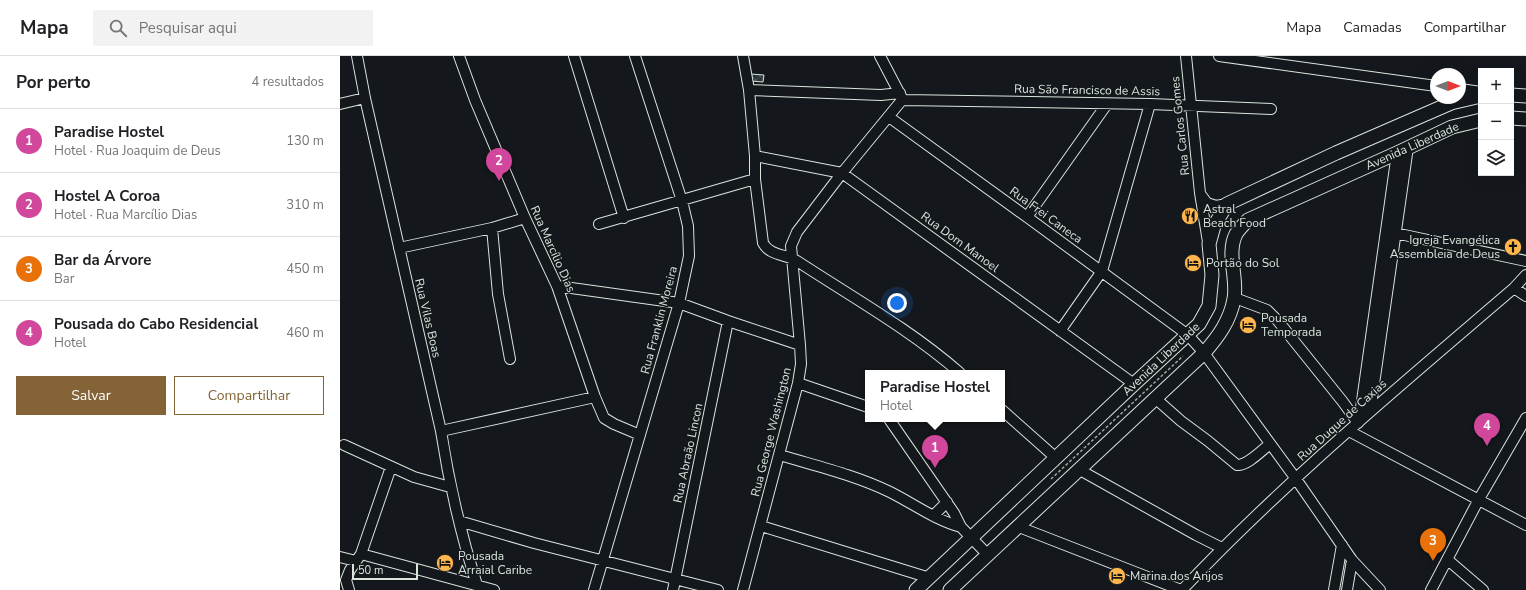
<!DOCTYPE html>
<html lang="pt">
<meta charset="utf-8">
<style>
body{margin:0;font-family:"Nunito Sans",sans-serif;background:#f2f2f2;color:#202124}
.controls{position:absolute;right:12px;top:12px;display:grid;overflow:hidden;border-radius:0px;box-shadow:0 4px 16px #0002}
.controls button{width:36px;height:36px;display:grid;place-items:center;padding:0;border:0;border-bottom:1px solid #e0e0e0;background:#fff;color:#202124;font:20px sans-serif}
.compass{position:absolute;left:1090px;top:12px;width:36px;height:36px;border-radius:50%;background:#fff;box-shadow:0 4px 16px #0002;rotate:90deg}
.scale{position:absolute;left:12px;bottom:10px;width:66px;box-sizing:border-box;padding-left:4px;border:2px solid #d8e6dc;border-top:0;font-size:11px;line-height:14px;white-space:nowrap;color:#d8e6dc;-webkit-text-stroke:3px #14181c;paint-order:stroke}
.you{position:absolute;left:557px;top:247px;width:14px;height:14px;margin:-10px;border:3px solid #fff;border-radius:50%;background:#1a73e8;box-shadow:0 0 0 6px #1a73e833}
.badge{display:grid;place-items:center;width:26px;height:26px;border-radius:50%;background:#846436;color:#fff;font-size:13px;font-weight:700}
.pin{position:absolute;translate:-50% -33px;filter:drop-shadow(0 1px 2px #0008)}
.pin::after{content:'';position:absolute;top:21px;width:14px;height:12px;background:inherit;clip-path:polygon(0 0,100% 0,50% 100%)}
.popup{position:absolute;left:525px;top:314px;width:140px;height:52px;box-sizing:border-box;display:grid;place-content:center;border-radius:0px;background:#fff;filter:drop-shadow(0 1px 3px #0005);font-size:13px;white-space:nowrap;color:#757577}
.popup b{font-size:15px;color:#202124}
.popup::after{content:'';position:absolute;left:50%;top:100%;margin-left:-8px;border:8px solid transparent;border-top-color:#fff}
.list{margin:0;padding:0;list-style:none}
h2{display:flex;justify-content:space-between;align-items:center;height:52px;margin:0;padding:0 16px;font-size:17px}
h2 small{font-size:13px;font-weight:400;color:#757577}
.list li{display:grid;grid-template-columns:26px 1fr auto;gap:12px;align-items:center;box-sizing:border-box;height:64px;padding:0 16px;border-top:1px solid #e0e0e0}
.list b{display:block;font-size:15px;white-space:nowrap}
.list p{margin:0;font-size:13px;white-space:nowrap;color:#757577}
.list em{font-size:13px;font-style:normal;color:#757577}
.actions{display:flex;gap:8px;padding:12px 16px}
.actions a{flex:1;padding:9px 0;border:1px solid #846436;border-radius:0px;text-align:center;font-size:14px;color:#846436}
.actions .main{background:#846436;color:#fff}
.icon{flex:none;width:22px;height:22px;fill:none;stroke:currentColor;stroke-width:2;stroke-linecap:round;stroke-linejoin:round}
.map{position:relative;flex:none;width:1186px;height:534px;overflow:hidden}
header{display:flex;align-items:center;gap:24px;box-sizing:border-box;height:56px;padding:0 20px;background:#fff;border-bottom:1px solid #e0e0e0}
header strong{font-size:19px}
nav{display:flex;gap:22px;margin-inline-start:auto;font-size:14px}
.search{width:280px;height:36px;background:#f2f2f2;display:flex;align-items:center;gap:10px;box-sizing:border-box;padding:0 14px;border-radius:0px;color:#757577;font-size:15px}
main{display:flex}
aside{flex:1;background:#fff}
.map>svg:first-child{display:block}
</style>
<header>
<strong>Mapa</strong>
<div class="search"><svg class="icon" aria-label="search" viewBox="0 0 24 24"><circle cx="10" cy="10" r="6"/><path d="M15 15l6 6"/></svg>Pesquisar aqui</div>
<nav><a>Mapa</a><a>Camadas</a><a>Compartilhar</a></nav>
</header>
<main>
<aside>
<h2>Por perto<small>4 resultados</small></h2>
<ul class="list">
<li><span class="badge" style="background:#d1479c">1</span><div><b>Paradise Hostel</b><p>Hotel · Rua Joaquim de Deus</p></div><em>130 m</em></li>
<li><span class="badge" style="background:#d1479c">2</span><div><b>Hostel A Coroa</b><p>Hotel · Rua Marcílio Dias</p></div><em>310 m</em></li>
<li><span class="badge" style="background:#e8710a">3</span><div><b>Bar da Árvore</b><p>Bar</p></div><em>450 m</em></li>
<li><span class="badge" style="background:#d1479c">4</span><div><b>Pousada do Cabo Residencial</b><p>Hotel</p></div><em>460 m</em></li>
</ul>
<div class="actions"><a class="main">Salvar</a><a>Compartilhar</a></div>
</aside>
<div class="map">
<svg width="1186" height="534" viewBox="0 0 1186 534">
<defs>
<pattern id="building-cross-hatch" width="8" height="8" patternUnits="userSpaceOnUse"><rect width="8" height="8" fill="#2c363c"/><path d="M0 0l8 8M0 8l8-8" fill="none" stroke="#4a5358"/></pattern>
</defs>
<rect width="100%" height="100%" fill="#14181c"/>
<path fill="url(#building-cross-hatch)" stroke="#d8e6dc" d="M411,18l13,1 -1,7 -12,-1z"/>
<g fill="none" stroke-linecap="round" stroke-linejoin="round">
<defs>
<path id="minor" d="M17,0l8,42 76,333c8,52 20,104 36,154
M119,0l16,44 50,118 32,68 38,111 9,21 10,6 26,11
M234,0l50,162
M403,0l6,34 6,66v23l8,64c7,13 23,11 34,18 55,36 114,69 163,112
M540,0l22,42
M846,0l14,137 8,49
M879,0l217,30
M1120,33l21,3
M409,34l132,5 19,-2
M562,44l248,4 121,5
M0,48l25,-6
M549,61l138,100 161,118 16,18 92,126 56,81 28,30
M415,100l87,17 292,211
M861,139l6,8 9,3 11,-2
M687,161l80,-113
M259,168l156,-45
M152,172l6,66 12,65
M1055,177l131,28
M59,192l93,-20 33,-10
M217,230l122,17 49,18 72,24
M1174,232l12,8
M895,242l32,12 11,11 65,81 15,21
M720,275l42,-60 48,-167
M458,327l70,24
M815,342l26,23 27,20 29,24c10,1 25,-15 33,-21
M662,354l54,48
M1030,356l38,-265
M549,363l65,94 7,14 27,28
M1019,366l38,-269
M101,375l154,-34
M1009,375l177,94
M4,389l70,32 36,10
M440,399c36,11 75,20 110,37 24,12 45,28 71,35
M740,414l116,65 26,13
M593,460l14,-14
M119,465l75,22 184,47
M421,470l169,52
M679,471l162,63
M21,498l133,36
M0,501l16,4
M1108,504l35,30
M9,534l-3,-10 4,-10 11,-16 30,-87
M254,534l85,-287 10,-47 -1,-30 -6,-25 -47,-145
M333,534l55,-269
M403,534l55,-207 3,-19 -1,-19 -9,-99 6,-14 45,-59 60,-73
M842,534c103,-109 219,-205 332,-302l12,-13
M994,534l8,-45
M1007,534l5,-30
M1091,534l48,-91 47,-81"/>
<path id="major" d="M1171,39l15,1
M1171,62l15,1
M576,534l218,-206 65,-60 10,-18 3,-31 -3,-31 5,-18 13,-22 109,-51 115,-50 30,-7
M610,534l254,-237c14,-16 26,-32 30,-54 4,-21 -8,-45 2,-65 3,-5 8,-10 12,-14l149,-67 55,-26 29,-7"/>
</defs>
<use href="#minor" stroke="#d8e6dc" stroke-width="12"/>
<use href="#major" stroke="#d8e6dc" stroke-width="15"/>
<path stroke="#9da8a2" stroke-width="1.5" stroke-dasharray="3 2" stroke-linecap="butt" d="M711,423l132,-123"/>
<use href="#minor" stroke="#14181c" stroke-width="10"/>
<use href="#major" stroke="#14181c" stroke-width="13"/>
</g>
<defs>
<symbol id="restaurant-disc" viewBox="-11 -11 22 22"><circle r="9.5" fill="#ffb74d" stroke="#14181c"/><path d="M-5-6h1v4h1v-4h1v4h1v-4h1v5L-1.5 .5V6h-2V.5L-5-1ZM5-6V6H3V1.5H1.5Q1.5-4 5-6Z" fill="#111"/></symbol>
<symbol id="church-disc" viewBox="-11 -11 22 22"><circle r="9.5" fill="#ffb74d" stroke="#14181c"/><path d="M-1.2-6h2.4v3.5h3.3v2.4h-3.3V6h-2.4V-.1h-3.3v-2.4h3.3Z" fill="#111"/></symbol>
<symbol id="hotel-disc" viewBox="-11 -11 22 22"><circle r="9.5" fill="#ffb74d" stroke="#14181c"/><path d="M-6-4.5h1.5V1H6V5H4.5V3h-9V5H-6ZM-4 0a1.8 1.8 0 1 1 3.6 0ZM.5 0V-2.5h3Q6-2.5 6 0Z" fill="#111"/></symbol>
</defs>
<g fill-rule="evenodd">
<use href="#restaurant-disc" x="840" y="150" width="20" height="20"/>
<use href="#church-disc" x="1163" y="181" width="20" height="20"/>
<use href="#hotel-disc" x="843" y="197" width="20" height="20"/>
<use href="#hotel-disc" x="898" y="259" width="20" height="20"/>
<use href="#hotel-disc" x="95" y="497" width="20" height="20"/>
<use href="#hotel-disc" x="767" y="510" width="20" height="20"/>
</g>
<g text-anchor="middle" stroke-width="3" stroke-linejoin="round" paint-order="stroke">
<g font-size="12" fill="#d8e6dc" stroke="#14181c">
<text transform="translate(747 34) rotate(1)" y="4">Rua São Francisco de Assis</text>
<text transform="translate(840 70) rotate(-96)" y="4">Rua Carlos Gomes</text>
<text transform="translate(1072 90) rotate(-24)" y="4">Avenida Liberdade</text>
<text transform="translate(706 159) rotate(36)" y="4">Rua Frei Caneca</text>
<text transform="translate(620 186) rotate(36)" y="4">Rua Dom Manoel</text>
<text transform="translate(213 193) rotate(66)" y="4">Rua Marcílio Dias</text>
<text transform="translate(88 262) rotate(77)" y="4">Rua Vilas Boas</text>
<text transform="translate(319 264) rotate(-75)" y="4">Rua Franklin Moreira</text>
<text transform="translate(821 303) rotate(-43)" y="4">Avenida Liberdade</text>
<text transform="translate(1002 364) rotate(-42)" y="4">Rua Duque de Caxias</text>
<text transform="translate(431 376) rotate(-76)" y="4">Rua George Washington</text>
<text transform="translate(348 397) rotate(-78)" y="4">Rua Abraão Lincon</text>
</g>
<g font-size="12" fill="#d8e6dc" stroke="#14181c" text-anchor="start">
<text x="863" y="157">Astral<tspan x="863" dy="14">Beach Food</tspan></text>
<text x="1160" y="188" text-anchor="end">Igreja Evangélica<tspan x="1160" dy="14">Assembleia de Deus</tspan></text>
<text x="866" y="211">Portão do Sol</text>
<text x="921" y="266">Pousada<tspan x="921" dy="14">Temporada</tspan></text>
<text x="118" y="504">Pousada<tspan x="118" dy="14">Arraial Caribe</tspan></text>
<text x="790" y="524">Marina dos Anjos</text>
</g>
</g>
</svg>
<div class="controls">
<button>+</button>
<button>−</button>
<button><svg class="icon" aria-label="layers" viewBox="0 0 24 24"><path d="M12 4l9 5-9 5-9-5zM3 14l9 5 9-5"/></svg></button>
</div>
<svg class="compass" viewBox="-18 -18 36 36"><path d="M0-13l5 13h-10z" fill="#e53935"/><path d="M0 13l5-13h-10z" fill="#757577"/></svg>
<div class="scale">50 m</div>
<div class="you"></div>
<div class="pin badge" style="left:595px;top:412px;background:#d1479c">1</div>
<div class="popup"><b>Paradise Hostel</b>Hotel</div>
<div class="pin badge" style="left:159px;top:125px;background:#d1479c">2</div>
<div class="pin badge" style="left:1093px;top:505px;background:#e8710a">3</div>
<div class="pin badge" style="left:1147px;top:390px;background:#d1479c">4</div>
</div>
</main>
